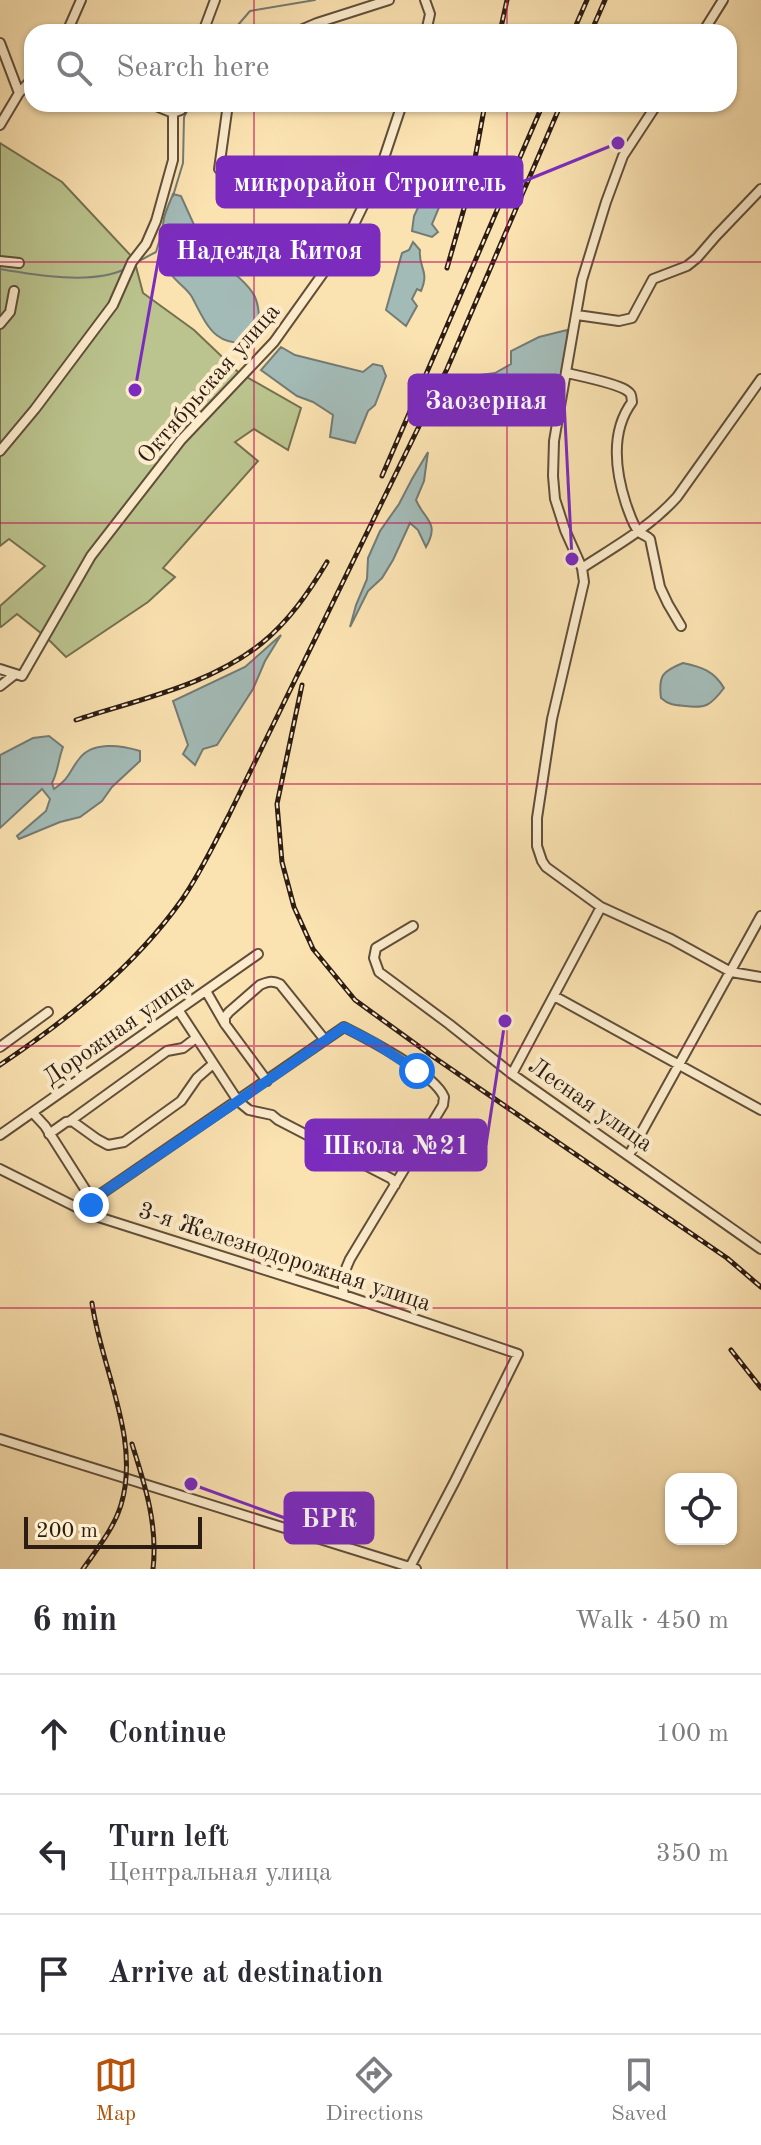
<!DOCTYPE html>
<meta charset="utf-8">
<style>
body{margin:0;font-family:"Old Standard TT",serif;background:#f7f7f7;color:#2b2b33}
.controls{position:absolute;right:24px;bottom:24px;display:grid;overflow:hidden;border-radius:16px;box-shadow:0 2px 6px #0004}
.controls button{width:72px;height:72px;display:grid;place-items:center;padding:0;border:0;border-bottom:2px solid #e1e1e2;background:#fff;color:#2b2b33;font:40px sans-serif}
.scale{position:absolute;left:24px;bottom:20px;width:178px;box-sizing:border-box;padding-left:8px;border:4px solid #2c1c13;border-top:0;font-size:22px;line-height:28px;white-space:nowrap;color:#2c1c13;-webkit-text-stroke:6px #fceccc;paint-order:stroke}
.stop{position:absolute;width:24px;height:24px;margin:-18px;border:6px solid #1a73e8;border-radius:50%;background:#fff}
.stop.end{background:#1a73e8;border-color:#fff;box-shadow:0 2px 8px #0008}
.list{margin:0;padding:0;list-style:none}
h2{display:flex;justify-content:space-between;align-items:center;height:104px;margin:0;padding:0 32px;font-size:34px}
h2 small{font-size:26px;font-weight:400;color:#7c7c81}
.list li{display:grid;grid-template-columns:52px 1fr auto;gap:24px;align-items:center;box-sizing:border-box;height:120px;padding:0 32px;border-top:2px solid #e1e1e2}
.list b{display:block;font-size:30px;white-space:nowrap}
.list p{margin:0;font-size:26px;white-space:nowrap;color:#7c7c81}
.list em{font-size:26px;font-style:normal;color:#7c7c81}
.icon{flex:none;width:44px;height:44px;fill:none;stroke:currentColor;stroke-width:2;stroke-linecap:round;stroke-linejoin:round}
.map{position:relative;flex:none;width:761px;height:1569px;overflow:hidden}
.search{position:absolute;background:#fff;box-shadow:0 2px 6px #0004;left:24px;right:24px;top:24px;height:88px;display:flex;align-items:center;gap:20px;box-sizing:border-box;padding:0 28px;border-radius:24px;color:#7c7c81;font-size:30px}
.sheet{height:464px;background:#fff}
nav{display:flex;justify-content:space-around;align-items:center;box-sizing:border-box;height:112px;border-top:2px solid #e1e1e2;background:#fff;font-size:22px;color:#7c7c81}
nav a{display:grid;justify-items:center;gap:4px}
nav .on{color:#b45309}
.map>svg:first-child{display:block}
</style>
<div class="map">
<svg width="761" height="1569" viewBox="0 0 761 1569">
<rect width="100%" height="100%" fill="#fbe2b1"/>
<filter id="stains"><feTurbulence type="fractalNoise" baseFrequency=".0025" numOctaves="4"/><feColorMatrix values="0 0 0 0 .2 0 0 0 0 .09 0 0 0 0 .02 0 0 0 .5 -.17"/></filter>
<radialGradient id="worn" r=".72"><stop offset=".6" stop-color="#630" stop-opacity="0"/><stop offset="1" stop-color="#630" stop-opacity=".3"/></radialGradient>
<path fill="#bbc48e" stroke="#747050" stroke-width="2" d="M0,143l62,39 72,77 9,34 51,37 44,42 63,36 -13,42 -34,-21 -19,13 23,19 -95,107 12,9 -27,25 -82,55 -19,-19 -30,-24 -16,13 -1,-1v-20l45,-40 -36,-27 -9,7z"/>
<path fill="#a3bbb7" stroke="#737b75" stroke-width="2" d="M432,178l7,2 -4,16 5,9 -8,19 6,8 -6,5 -20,-6 2,-15z
M173,194l8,2 19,42 1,12c16,10 46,30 54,47 6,14 4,31 2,45 -41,6 -48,-12 -65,-45 -5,-9 -15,-14 -21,-23 -8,-11 -10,-43 -7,-56 2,-8 6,-16 9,-24z
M413,242l7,8c-2,18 10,20 1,41l-4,-2 -5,10 5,7 -11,20 -20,-16 16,-57 7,-3z
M567,330l2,15 -7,38c-9,6 -11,13 -18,18 -12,9 -73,21 -89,23l26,-49 14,-2 16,-9v-13l28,-14z
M281,347l14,8 68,17 10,-8 9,2 4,10 -11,29 -7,6 -13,32 -25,-6 3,-22 -20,-13 -16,-6 -36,-26z
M428,452l-4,29 -8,19c9,21 24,22 10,47l-8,-17 -8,-7 -17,37 -11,18 -14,13 -18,36 6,-22 11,-26 1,-21 12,-27 19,-27 13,-25z
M281,635l-16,26 -12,28 -36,56 -14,4 -8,16 -12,-11 5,-9 -15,-44 72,-34z
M683,663c19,4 31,8 41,25 -13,17 -18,21 -39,18 -11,-1 -16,-1 -24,-8 -3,-23 2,-27 22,-35z
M49,736l14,11c-5,13 -5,25 -11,36l2,6c17,-12 14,-16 25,-30 13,-18 42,-14 61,-8v10l-28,26 -10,14 -22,16 -20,5 -41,17 -2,-3 29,-25 4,-12 -8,-10 -42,39v-73l33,-17z"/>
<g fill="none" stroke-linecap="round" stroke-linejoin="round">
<path stroke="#737b75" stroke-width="2" d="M232,32l18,-21 65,-11
M173,196l10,-33 1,-46 7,-13
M137,262l19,-10 7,-23
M0,269c34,6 93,16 125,0"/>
<defs>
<path id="minor" d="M425,0l5,14 -4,18
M67,32l14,-32
M203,32l12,-32
M296,32l21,-9 72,-23
M703,32l20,-32
M0,43l19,50
M151,104l22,9
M657,104l-34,52 -17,46 -24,78 -28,161 -1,35 2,23 10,31 17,38 2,14 -32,137 -15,99v28l5,15 4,6 55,40 70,32 60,33 30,5
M0,125l19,-32 13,-14
M219,169l9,-65
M0,261l19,2
M577,315l42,6 13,-3 21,-39 34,-13 10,-8 19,-22 45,-47
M0,324l10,-12 4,-21
M567,373c13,3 48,10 59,17 6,4 5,5 6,12 -22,30 -17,68 -6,102 3,8 7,22 13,28 4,3 8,4 11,7l10,48 8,17 13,22
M0,451l35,-42 78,-104 19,-43 14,-18 10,-23 17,-61v-47l8,-3 3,-6
M582,568c35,-23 67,-40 95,-71l84,-118
M0,669l22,7 69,-120 90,-116 93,-98 72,-101 33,-68 23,-69
M0,686l14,-11
M413,926l-37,22 -2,10 5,14 70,52 63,50 249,175
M206,991l19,33 42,57
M554,996l207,114
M179,1011l59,90 11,9 23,5 6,5 114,59 3,6
M225,1024v-7l4,-5 31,-27c7,-3 12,-5 20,-1l45,56
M0,1047l48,-35
M512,1074l89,-167
M33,1113l12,13 47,74
M70,1121l97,-70 16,-3 13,-10
M49,1134l17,-12 6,-1 25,18 11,6 16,-3 57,-41 16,-23 16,-14
M0,1135l258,-181
M629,1155l132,-239
M0,1169l92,46 252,80 174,59 -63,127 -45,86
M92,1215v-15l252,-173c24,12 91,47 100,70l-1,8 -93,154c-6,13 -9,22 -6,36
M0,1439l416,130"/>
</defs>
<use href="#minor" stroke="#604e3a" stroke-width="12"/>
<use href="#minor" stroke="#fceccc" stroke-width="8"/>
<defs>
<path id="rail" d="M500,32l7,-32
M573,32l14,-32
M591,32l14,-32
M447,268l22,-77 16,-87
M382,476l161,-372
M302,685l-25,119 5,58 12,45 19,42 42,51 80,58 292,200 34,29
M76,720c63,-21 132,-34 186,-77 27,-22 47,-51 65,-81
M0,1065c68,-46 133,-97 181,-164 19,-27 33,-57 48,-86l218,-446 114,-265
M731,1350l30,38
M132,1444c13,41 26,81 21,125
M83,1569c14,-20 31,-41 38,-64 20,-66 -20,-137 -29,-202"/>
</defs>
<use href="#rail" stroke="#2c1c13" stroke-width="5"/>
<use href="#rail" stroke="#fceccc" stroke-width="2" stroke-dasharray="6" stroke-linecap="butt"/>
</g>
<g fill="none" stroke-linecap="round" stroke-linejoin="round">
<path stroke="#1a73e8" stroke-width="10" d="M91,1205l1,-5 146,-99 106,-74 31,16 42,28"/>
</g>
<path fill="none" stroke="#c2185b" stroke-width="2" stroke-opacity="0.55" d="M254,0v32M507,0v32M254,104v1465M507,104v1465M0,262h761M0,523h761M0,784h761M0,1046h761M0,1308h761"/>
<g text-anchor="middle" stroke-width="8" stroke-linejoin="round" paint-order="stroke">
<g font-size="24" fill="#2c1c13" stroke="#fceccc">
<text transform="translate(208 383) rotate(-49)" y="8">Октябрьская улица</text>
<text transform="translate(118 1029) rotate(-35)" y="8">Дорожная улица</text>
<text transform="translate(591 1104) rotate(35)" y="8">Лесная улица</text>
<text transform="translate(285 1256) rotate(18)" y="8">3-я Железнодорожная улица</text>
</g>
</g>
<path fill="none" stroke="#7b2cbf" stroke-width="3" d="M618 143L522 182M135 390L160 250M572 559L564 400M505 1021L486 1145M191 1484L285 1518"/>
<g fill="#7b2cbf" stroke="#fceccc" stroke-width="3">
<circle cx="618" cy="143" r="8"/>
<circle cx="135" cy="390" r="8"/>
<circle cx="572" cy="559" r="8"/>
<circle cx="505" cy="1021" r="8"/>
<circle cx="191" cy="1484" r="8"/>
</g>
<g fill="#7b2cbf" stroke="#7b2cbf" stroke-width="3">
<rect x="217" y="157" width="305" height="50" rx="8"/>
<rect x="160" y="225" width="219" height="50" rx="8"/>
<rect x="409" y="375" width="155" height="50" rx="8"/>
<rect x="306" y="1120" width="180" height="50" rx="8"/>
<rect x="285" y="1493" width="88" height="50" rx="8"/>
</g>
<g font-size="26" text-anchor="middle" font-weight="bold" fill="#fff">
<text x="370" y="191">микрорайон Строитель</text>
<text x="269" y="259">Надежда Китоя</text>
<text x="486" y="409">Заозерная</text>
<text x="396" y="1154">Школа №21</text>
<text x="329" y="1527">БРК</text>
</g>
<rect width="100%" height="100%" filter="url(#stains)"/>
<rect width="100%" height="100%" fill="url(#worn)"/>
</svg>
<div class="controls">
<button><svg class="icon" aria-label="locate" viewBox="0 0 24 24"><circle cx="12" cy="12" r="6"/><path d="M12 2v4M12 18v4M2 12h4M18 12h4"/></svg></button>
</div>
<div class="scale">200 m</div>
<div class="stop" style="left:417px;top:1071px"></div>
<div class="stop end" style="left:91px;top:1205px"></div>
<div class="search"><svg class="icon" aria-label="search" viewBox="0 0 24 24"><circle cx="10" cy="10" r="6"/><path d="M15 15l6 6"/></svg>Search here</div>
</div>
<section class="sheet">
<h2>6 min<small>Walk · 450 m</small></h2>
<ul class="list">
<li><svg class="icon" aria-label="ahead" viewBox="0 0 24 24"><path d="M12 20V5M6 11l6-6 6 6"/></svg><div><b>Continue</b></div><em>100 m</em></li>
<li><svg class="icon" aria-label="left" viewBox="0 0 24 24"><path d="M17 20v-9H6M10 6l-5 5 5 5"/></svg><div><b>Turn left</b><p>Центральная улица</p></div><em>350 m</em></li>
<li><svg class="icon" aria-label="arrive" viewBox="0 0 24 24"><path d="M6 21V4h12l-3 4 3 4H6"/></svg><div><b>Arrive at destination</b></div></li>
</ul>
</section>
<nav>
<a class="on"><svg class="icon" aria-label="map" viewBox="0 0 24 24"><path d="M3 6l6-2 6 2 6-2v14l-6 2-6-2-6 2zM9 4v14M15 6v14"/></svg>Map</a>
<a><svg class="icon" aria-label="directions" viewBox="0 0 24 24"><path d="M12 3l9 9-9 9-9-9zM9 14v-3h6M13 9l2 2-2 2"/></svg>Directions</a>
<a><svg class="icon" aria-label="saved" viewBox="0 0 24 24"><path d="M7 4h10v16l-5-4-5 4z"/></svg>Saved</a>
</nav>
